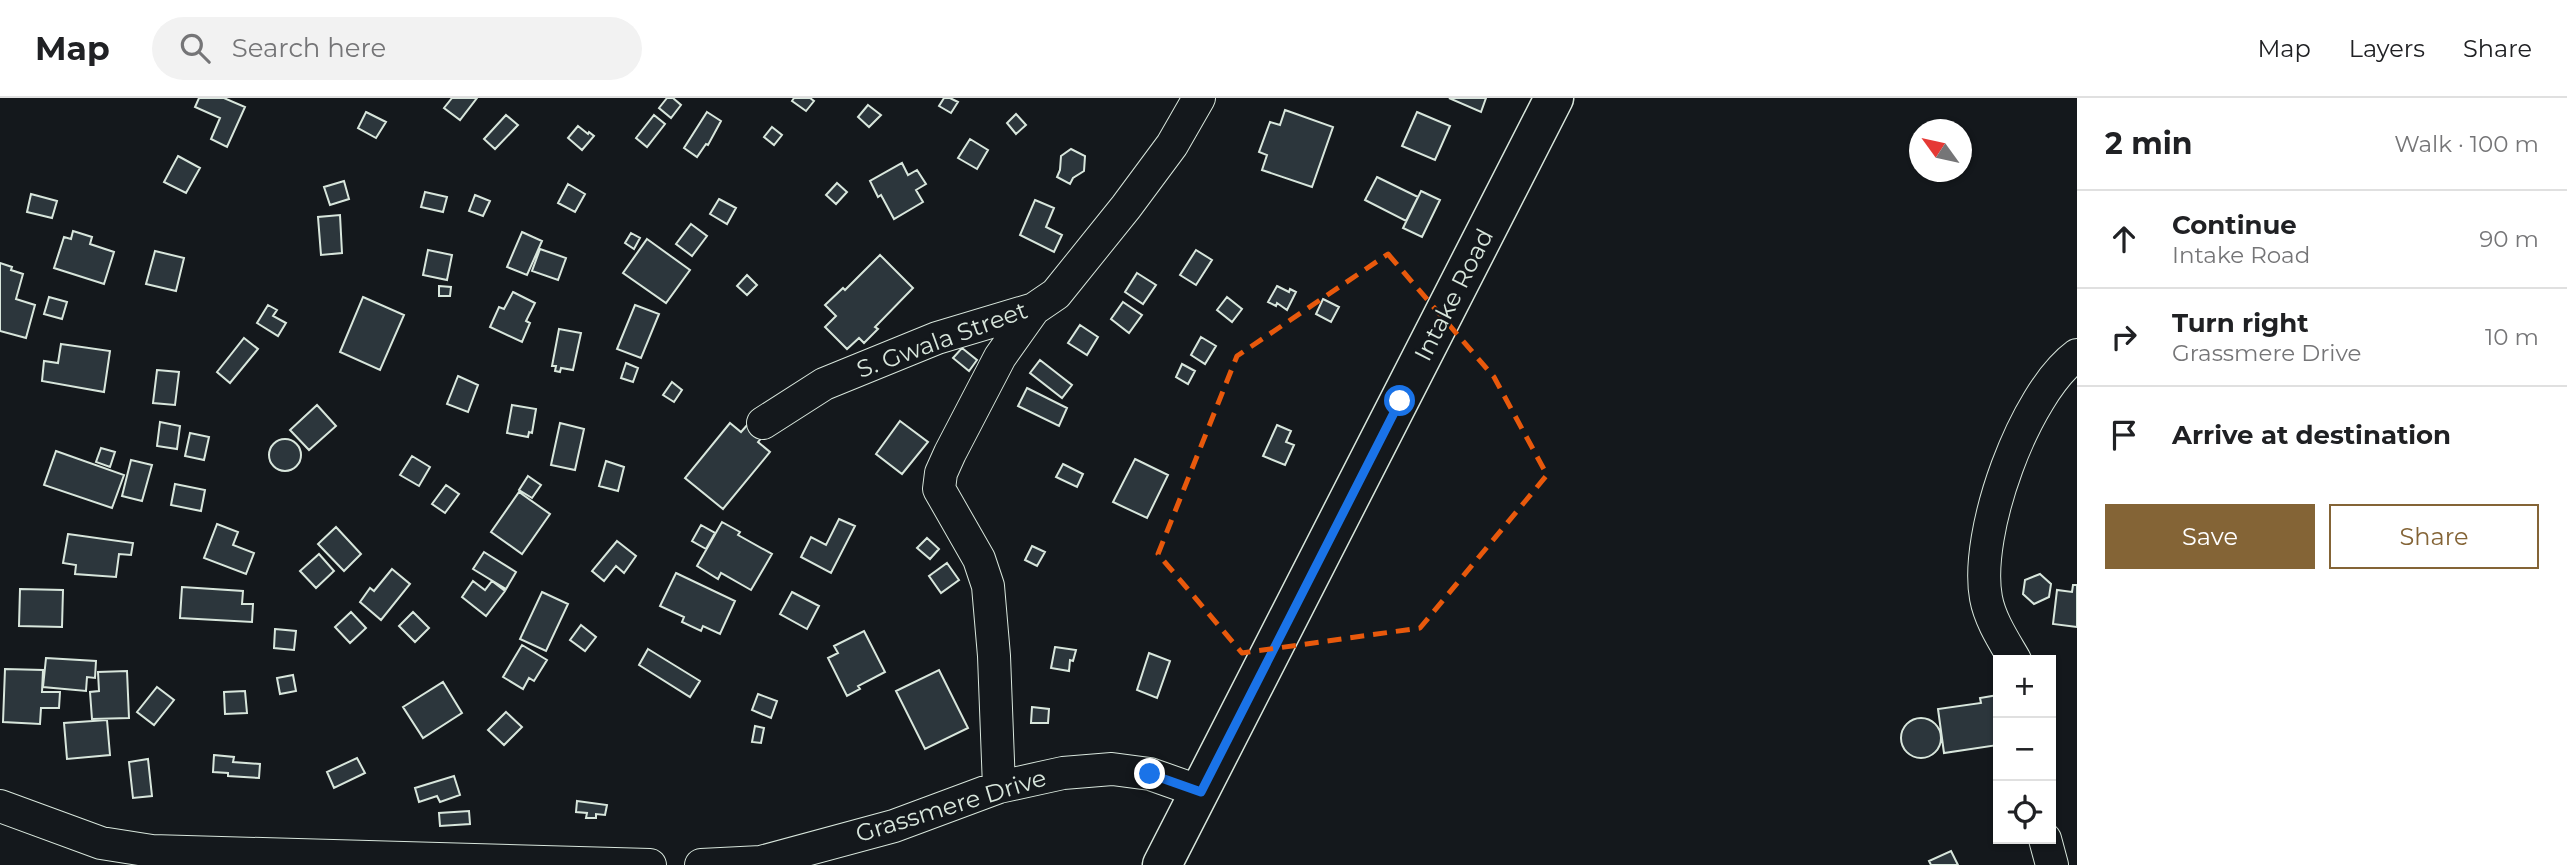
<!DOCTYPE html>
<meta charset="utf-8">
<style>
body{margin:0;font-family:Montserrat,sans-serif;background:#f2f2f2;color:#202124}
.controls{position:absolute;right:21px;bottom:21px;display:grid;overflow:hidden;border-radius:0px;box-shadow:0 2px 5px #0004}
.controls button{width:63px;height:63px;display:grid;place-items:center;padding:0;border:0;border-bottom:2px solid #e0e0e0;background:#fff;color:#202124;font:35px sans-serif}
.compass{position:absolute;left:1909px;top:21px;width:63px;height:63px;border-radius:50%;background:#fff;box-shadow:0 2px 5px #0004;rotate:303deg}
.stop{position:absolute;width:21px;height:21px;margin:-16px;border:5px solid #1a73e8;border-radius:50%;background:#fff}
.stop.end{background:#1a73e8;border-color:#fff;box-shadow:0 2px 7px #0008}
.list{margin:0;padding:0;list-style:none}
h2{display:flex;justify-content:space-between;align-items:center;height:91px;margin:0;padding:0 28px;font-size:30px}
h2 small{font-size:23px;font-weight:400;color:#757577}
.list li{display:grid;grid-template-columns:46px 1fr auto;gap:21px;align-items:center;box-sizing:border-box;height:98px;padding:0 28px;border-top:2px solid #e0e0e0}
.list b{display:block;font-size:26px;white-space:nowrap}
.list p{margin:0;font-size:23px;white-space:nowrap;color:#757577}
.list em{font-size:23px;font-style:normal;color:#757577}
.actions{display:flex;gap:14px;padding:21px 28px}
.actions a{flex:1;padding:16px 0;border:2px solid #846436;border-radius:0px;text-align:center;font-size:24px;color:#846436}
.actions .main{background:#846436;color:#fff}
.icon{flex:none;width:38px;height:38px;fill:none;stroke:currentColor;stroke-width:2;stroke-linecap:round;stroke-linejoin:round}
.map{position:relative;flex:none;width:2077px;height:767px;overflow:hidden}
header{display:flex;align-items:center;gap:42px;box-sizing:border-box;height:98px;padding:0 35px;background:#fff;border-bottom:2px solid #e0e0e0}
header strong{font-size:33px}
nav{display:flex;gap:38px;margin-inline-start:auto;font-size:24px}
.search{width:490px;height:63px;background:#f2f2f2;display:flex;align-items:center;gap:18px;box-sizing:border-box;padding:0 24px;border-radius:38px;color:#757577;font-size:26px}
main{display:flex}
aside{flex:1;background:#fff}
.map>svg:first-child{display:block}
</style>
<header>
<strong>Map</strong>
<div class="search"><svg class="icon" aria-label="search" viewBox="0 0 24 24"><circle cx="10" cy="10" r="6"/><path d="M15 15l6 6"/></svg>Search here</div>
<nav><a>Map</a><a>Layers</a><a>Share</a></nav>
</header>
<main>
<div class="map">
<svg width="2077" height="767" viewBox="0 0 2077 767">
<rect width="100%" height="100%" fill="#14181c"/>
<path fill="#2c363c" stroke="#d8e6dc" stroke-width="2" d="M199,0h25l21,9 -18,40 -16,-8 9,-21 -25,-11z
M452,0h25l-17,22 -16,-12z
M667,0h6l8,7 -10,13 -12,-10z
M794,0h16l4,3 -8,10 -14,-10z
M944,0h6l8,4 -7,11 -12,-7z
M1449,0h37l-5,14z
M868,7l13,10 -12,12 -11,-10z
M1285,12l48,17 -21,60 -50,-17 5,-15 -8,-3 11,-30 10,3z
M366,14l20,10 -10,16 -18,-10z
M707,14l14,9 -13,24 -2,-1 -9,13 -13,-9z
M1417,14l33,14 -15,34 -33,-14z
M1016,16l10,11 -10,9 -9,-11z
M506,17l12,10 -23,24 -11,-10z
M654,17l11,9 -18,23 -11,-9z
M578,28l10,8 1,-2 5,4 -12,14 -14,-12z
M772,29l10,8 -8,10 -10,-8z
M970,41l18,11 -11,19 -19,-11z
M1071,51l14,7 -1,15 -11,7 -3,6 -13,-7 3,-7 1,-14z
M178,58l22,12 -14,25 -22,-11z
M902,65l6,12 9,-5 9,14 -10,6 7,12 -29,17 -13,-24 -3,2 -8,-16z
M1377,79l41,20 -12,24 -41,-21z
M344,83l5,18 -19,6 -6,-18z
M837,85l10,9 -11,12 -10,-9z
M568,86l17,10 -10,18 -17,-9z
M1421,93l19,9 -18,37 -19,-9z
M425,94l22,5 -4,15 -22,-5z
M31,96l26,7 -5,17 -25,-6z
M475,97l15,6 -7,15 -14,-5z
M719,101l17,9 -9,16 -17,-10z
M1035,102l19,8 -8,19 16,8 -8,17 -34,-17z
M340,117l2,38 -21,2 -3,-38z
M691,126l16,12 -15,20 -16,-12z
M73,133l19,6 -2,7 24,8 -10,32 -50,-16 10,-31 7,2z
M522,134l20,9 -15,34 -20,-8z
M631,135l9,5 -6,11 -9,-6z
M647,141l43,31 -24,33 -43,-30z
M540,151l26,9 -8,22 -26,-9z
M428,152l24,5 -5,25 -24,-5z
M1196,152l16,10 -16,25 -16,-10z
M155,153l29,7 -8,33 -30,-7z
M880,157l33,33 -38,39 3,2 -14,14 -5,-5 -12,11 -22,-22 11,-11 -11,-11 18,-17 2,2z
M0,165l12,4 -1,3 12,4 -7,25 19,6 -9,33 -26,-7z
M1137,175l19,12 -13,19 -18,-12z
M747,177l10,10 -10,10 -10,-9z
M439,188l12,1 -1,9h-11z
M1277,188l12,6 1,-3 6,3 -9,18 -10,-7 -1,3 -8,-4z
M513,194l22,11 -9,18 4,2 -8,19 -32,-15 9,-20 5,2z
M49,199l18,5 -5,17 -18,-5z
M363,199l41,18 -24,55 -40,-18z
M1227,199l15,12 -10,13 -15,-12z
M1323,201l16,8 -8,15 -15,-8z
M1123,204l19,13 -13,18 -18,-14z
M268,207l9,5 -4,6 13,7 -8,13 -21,-13z
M635,207l24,9 -18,44 -24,-9z
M1080,227l18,12 -11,18 -19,-12z
M559,231l22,4 -8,37 -12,-2 -1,4 -5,-1 1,-5h-4z
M1201,239l15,9 -11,18 -14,-9z
M244,240l14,11 -28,34 -13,-11z
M61,246l49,7 -6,41 -62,-11 2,-20 14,2z
M962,250l15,12 -8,11 -16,-13z
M1040,262l32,25 -10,13 -32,-25z
M626,265l12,5 -5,14 -12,-4z
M1182,266l13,7 -7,13 -12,-7z
M157,272l22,2 -4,33 -22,-2z
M458,278l20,9 -10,27 -21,-8z
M672,284l10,8 -8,12 -11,-7z
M1027,290l40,20 -8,18 -41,-20z
M317,307l19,21 -27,24 -19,-20z
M512,307l24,4 -4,24 -3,-1 -1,5 -21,-4z
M900,323l28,21 -26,32 -26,-20z
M160,324l20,4 -3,23 -20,-3z
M560,325l24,6 -9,41 -24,-5z
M730,325l11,9 8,-9 14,13 -5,6 12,10 -47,57 -38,-31z
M1277,327l14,6 -5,11 8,3 -9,20 -22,-9z
M190,335l19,4 -5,23 -19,-4z
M269 357a16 16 0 1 1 32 0a16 16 0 1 1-32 0Z
M101,350l14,4 -5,15 -14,-5z
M56,353l68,24 -12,33 -68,-23z
M412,358l18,11 -11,19 -19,-11z
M1135,361l33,16 -21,43 -34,-16z
M131,362l21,5 -10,36 -20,-5z
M606,363l18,6 -6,24 -19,-5z
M1063,366l20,10 -6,13 -21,-10z
M528,378l13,9 -9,13 -13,-8z
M175,386l30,6 -4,21 -30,-6z
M446,387l13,9 -14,19 -13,-9z
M519,394l31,22 -28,40 -31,-22z
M839,421l16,7 -24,47 -30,-16 10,-20 15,8z
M722,424l18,10 -2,3 34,19 -21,36 -30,-17 -3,6 -21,-13z
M217,426l21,8 -5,13 21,8 -8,21 -42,-16z
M701,427l14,8 -9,16 -14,-8z
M336,429l25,27 -17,17 -26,-27z
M68,436l65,9 -2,12 -12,-1 -3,23 -41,-3 1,-9 -13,-2z
M927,440l12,11 -9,10 -13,-11z
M617,443l19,15 -12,17 -8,-7 -12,15 -12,-10z
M1032,448l13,6 -8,14 -12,-6z
M484,454l32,20 -10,17 -33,-20z
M319,456l15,17 -18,17 -16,-17z
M947,465l12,17 -18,13 -12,-17z
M392,471l18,15 -29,36 -21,-18 10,-14 4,3z
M676,475l59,28 -15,33 -17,-8 -2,5 -19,-9 2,-5 -24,-11z
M2040,476l11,10 -2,13 -15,7 -11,-10 2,-14z
M473,483l12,9 7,-9 13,10 -19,25 -24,-19z
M2073,487h4v42l-24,-3 4,-34 15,2z
M182,489l61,4 -1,13h11l-1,18 -72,-4z
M20,491l43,1 -1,37 -43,-1z
M542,494l26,12 -22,47 -26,-12z
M792,494l27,14 -12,23 -27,-15z
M351,514l15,16 -16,15 -15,-16z
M413,514l16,16 -14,14 -16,-16z
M581,527l15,12 -11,14 -15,-11z
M275,531l21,2 -2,19 -20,-2z
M864,533l21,41 -27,14 2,3 -13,7 -19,-38 10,-5 -4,-7z
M522,547l25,15 -13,21 -5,-3 -6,11 -20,-12z
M1055,549l21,3 -3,11 -3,-1 -1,11 -18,-3z
M648,551l52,32 -10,16 -51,-32z
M1149,555l21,8 -13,37 -20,-8z
M46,560l50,3 -1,17 -8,-1 -1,14 -43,-4z
M5,571l38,1 -1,22h18l-1,16h-18l-1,16 -37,-2z
M939,572l29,58 -43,21 -29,-58z
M127,573l2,47 -37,1 -2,-27 9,-1 -1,-19z
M293,577l3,16 -16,3 -3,-16z
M443,584l19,31 -39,25 -20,-31z
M157,589l17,13 -20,25 -17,-13z
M245,593l2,22 -22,1 -1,-22z
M758,596l19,7 -6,17 -19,-8z
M1998,597v50l-54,8 -6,-44 43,-6 -1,-5z
M1032,609l17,2 -1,14h-17z
M506,614l16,15 -18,18 -16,-15z
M1901 640a20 20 0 1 1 40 0a20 20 0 1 1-40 0Z
M107,622l3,35 -43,4 -3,-36z
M755,628l9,2 -3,15 -9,-1z
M214,657l20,2 -1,5 27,2 -1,14 -31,-2v-3l-15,-1z
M357,660l8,15 -31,15 -7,-16z
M148,661l4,37 -19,2 -4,-36z
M454,678l6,19 -20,7 -3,-6 -18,6 -4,-14z
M577,703l30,4 -2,10 -9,-1v4h-10l1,-5 -11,-1z
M469,713l1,13 -30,2 -1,-13z
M1951,753l7,14h-27l-2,-4z"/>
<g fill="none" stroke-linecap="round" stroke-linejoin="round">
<defs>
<path id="minor" d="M763,325l61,-39 113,-46 97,-29 22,-15 70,-87 46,-62 27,-47
M2015,562c-11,-19 -25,-40 -29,-62 -12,-65 38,-204 91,-243
M999,689l-5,-131 -6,-70 -9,-27 -40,-70 2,-16 9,-20 50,-96 34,-48
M0,708l101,37 51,8 498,14
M2045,741l7,26
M701,767l60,-3 133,-36 105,-39 64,-14 49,-4 38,5 51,18"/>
<path id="tertiary" d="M1162,767l392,-767"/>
</defs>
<use href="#minor" stroke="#d8e6dc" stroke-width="34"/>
<use href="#tertiary" stroke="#d8e6dc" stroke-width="41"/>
<use href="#minor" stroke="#14181c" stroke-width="32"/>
<use href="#tertiary" stroke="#14181c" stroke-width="38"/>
</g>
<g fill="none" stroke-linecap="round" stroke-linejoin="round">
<path stroke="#1a73e8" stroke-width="9" d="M1150,676l51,18 199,-391"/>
</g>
<path fill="none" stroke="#e8590c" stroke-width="5" stroke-dasharray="14 9" stroke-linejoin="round" d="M1388,156l106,123 53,98 -127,153 -178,25 -84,-99 79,-198z"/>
<g text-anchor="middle" stroke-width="5" stroke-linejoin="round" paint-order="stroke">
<g font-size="24" fill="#d8e6dc" stroke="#14181c">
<text transform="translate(1454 197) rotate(-63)" y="8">Intake Road</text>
<text transform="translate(942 242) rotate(-20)" y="8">S. Gwala Street</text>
<text transform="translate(951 708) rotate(-17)" y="8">Grassmere Drive</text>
</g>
</g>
</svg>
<div class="controls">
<button>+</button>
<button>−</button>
<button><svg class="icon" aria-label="locate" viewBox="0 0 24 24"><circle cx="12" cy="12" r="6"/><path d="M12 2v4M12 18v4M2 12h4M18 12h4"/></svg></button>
</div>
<svg class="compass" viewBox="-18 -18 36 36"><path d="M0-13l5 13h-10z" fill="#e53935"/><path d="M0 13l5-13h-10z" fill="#757577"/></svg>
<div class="stop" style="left:1400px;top:303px"></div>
<div class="stop end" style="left:1150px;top:676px"></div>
</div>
<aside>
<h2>2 min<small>Walk · 100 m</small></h2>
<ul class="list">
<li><svg class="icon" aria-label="ahead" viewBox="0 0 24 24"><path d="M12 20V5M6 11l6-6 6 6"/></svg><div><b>Continue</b><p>Intake Road</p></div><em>90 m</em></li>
<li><svg class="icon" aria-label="right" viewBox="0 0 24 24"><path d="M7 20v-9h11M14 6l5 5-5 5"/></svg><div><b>Turn right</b><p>Grassmere Drive</p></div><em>10 m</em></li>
<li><svg class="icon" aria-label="arrive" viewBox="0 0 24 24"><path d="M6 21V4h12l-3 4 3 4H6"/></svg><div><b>Arrive at destination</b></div></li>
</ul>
<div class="actions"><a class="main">Save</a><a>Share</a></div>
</aside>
</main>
